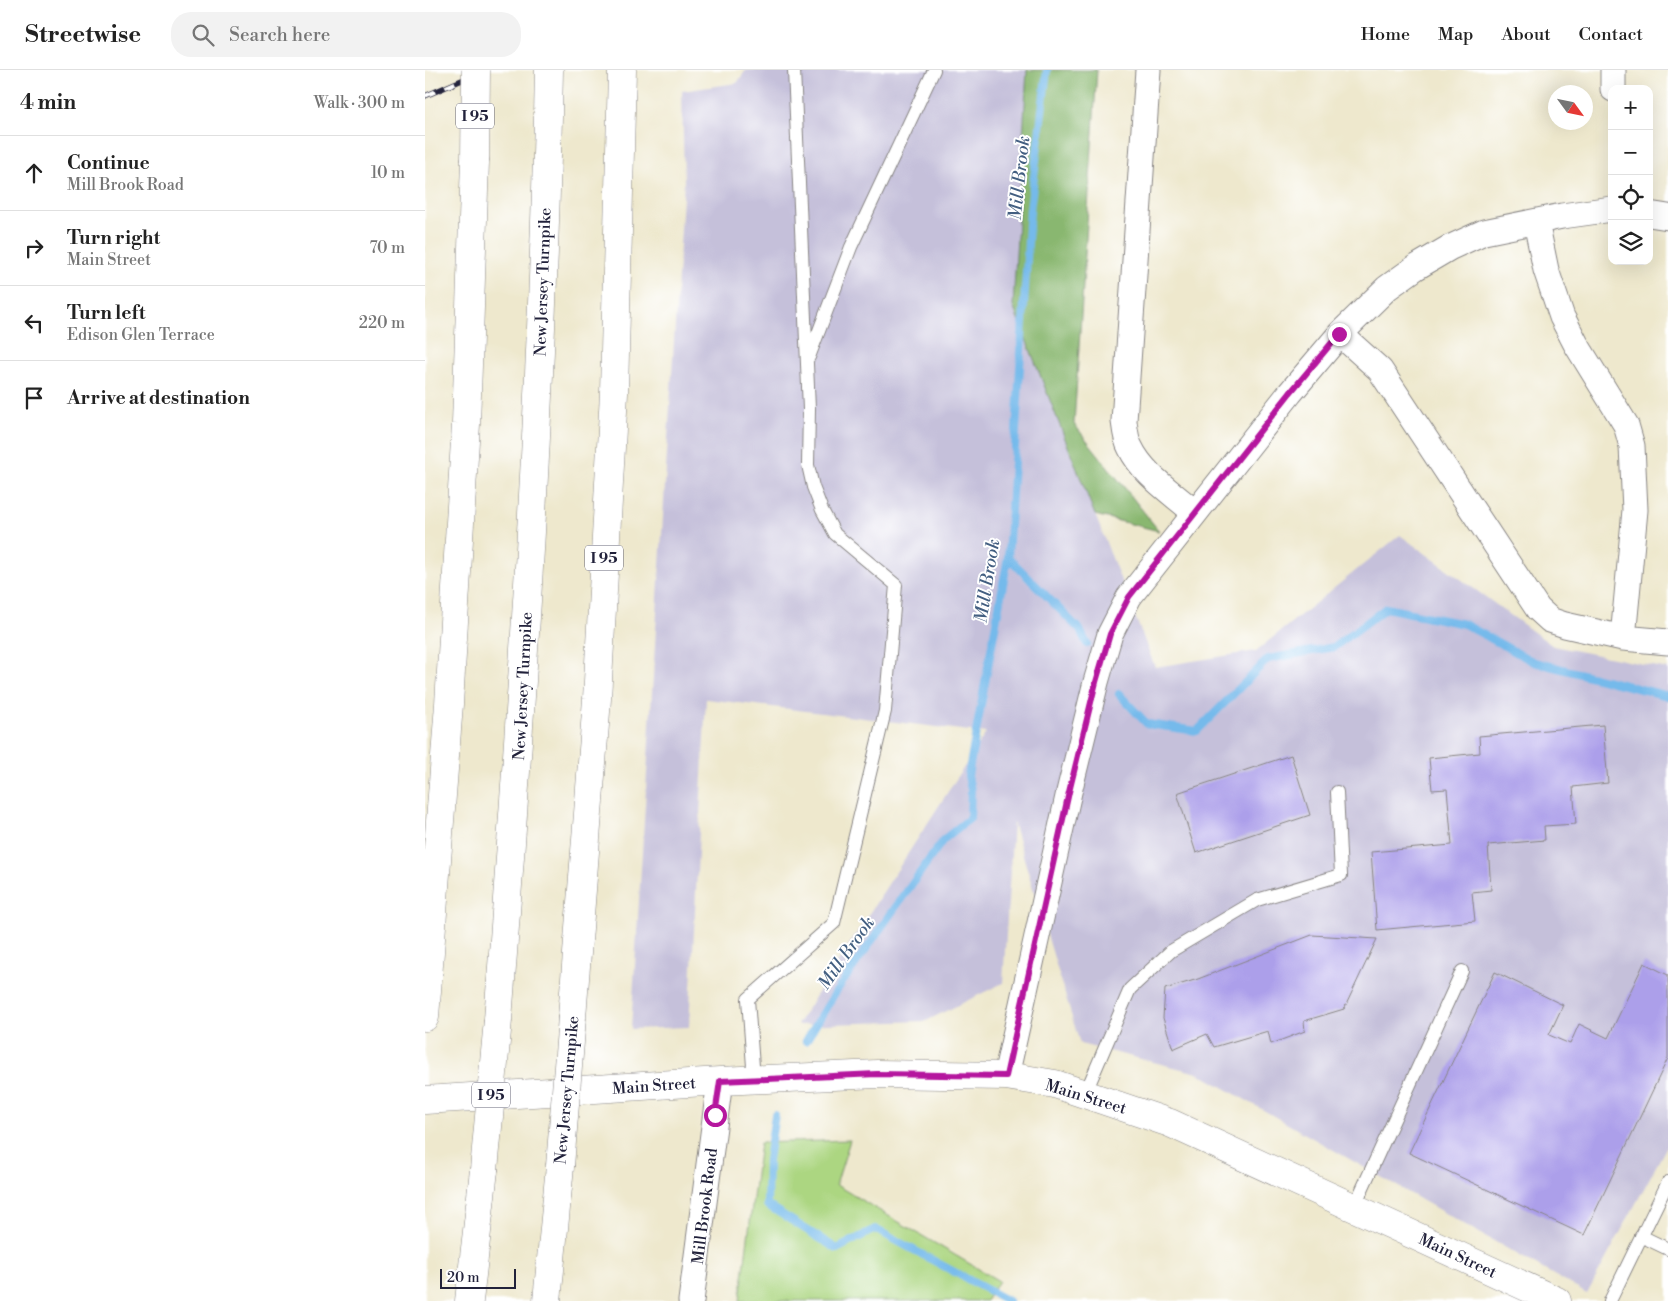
<!DOCTYPE html>
<meta charset="utf-8">
<style>
body{margin:0;font-family:"Libre Bodoni",serif;background:#f2f2f2;color:#222}
.controls{position:absolute;right:15px;top:15px;display:grid;overflow:hidden;border-radius:10px;box-shadow:0 5px 20px #0002}
.controls button{width:45px;height:45px;display:grid;place-items:center;padding:0;border:0;border-bottom:1px solid #e0e0e0;background:#fff;color:#222;font:25px sans-serif}
.compass{position:absolute;left:1123px;top:15px;width:45px;height:45px;border-radius:50%;background:#fff;box-shadow:0 5px 20px #0002;rotate:123deg}
.scale{position:absolute;left:15px;bottom:12px;width:76px;box-sizing:border-box;padding-left:5px;border:2px solid #22223b;border-top:0;font-size:14px;line-height:18px;white-space:nowrap;color:#22223b;-webkit-text-stroke:4px #fff;paint-order:stroke}
.stop{position:absolute;width:15px;height:15px;margin:-11px;border:4px solid #b5179e;border-radius:50%;background:#fff}
.stop.end{background:#b5179e;border-color:#fff;box-shadow:0 1px 5px #0008}
.list{margin:0;padding:0;list-style:none}
h2{display:flex;justify-content:space-between;align-items:center;height:65px;margin:0;padding:0 20px;font-size:21px}
h2 small{font-size:16px;font-weight:400;color:#767676}
.list li{display:grid;grid-template-columns:32px 1fr auto;gap:15px;align-items:center;box-sizing:border-box;height:75px;padding:0 20px;border-top:1px solid #e0e0e0}
.list b{display:block;font-size:19px;white-space:nowrap}
.list p{margin:0;font-size:16px;white-space:nowrap;color:#767676}
.list em{font-size:16px;font-style:normal;color:#767676}
.icon{flex:none;width:28px;height:28px;fill:none;stroke:currentColor;stroke-width:2;stroke-linecap:round;stroke-linejoin:round}
.map{position:relative;flex:none;width:1243px;height:1231px;overflow:hidden}
header{display:flex;align-items:center;gap:30px;box-sizing:border-box;height:70px;padding:0 25px;background:#fff;border-bottom:1px solid #e0e0e0}
header strong{font-size:24px}
nav{display:flex;gap:28px;margin-inline-start:auto;font-size:18px}
.search{width:350px;height:45px;background:#f2f2f2;display:flex;align-items:center;gap:12px;box-sizing:border-box;padding:0 18px;border-radius:20px;color:#767676;font-size:19px}
main{display:flex}
aside{flex:1;background:#fff}
.map>svg:first-child{display:block}
</style>
<header>
<strong>Streetwise</strong>
<div class="search"><svg class="icon" aria-label="search" viewBox="0 0 24 24"><circle cx="10" cy="10" r="6"/><path d="M15 15l6 6"/></svg>Search here</div>
<nav><a>Home</a><a>Map</a><a>About</a><a>Contact</a></nav>
</header>
<main>
<aside>
<h2>4 min<small>Walk · 300 m</small></h2>
<ul class="list">
<li><svg class="icon" aria-label="ahead" viewBox="0 0 24 24"><path d="M12 20V5M6 11l6-6 6 6"/></svg><div><b>Continue</b><p>Mill Brook Road</p></div><em>10 m</em></li>
<li><svg class="icon" aria-label="right" viewBox="0 0 24 24"><path d="M7 20v-9h11M14 6l5 5-5 5"/></svg><div><b>Turn right</b><p>Main Street</p></div><em>70 m</em></li>
<li><svg class="icon" aria-label="left" viewBox="0 0 24 24"><path d="M17 20v-9H6M10 6l-5 5 5 5"/></svg><div><b>Turn left</b><p>Edison Glen Terrace</p></div><em>220 m</em></li>
<li><svg class="icon" aria-label="arrive" viewBox="0 0 24 24"><path d="M6 21V4h12l-3 4 3 4H6"/></svg><div><b>Arrive at destination</b></div></li>
</ul>
</aside>
<div class="map">
<svg width="1243" height="1231" viewBox="0 0 1243 1231">
<rect width="100%" height="100%" fill="#fff"/>
<filter id="ink" filterUnits="userSpaceOnUse"><feTurbulence type="fractalNoise" baseFrequency=".02" numOctaves="2"/><feDisplacementMap in="SourceGraphic" scale="10" xChannelSelector="R" yChannelSelector="G"/><feConvolveMatrix kernelMatrix="1 2 1 2 8 2 1 2 1" color-interpolation-filters="sRGB"/></filter>
<filter id="wash" filterUnits="userSpaceOnUse"><feTurbulence type="fractalNoise" baseFrequency=".0096" numOctaves="4" result="noise"/><feDisplacementMap in="SourceGraphic" scale="20" xChannelSelector="R" yChannelSelector="G"/><feGaussianBlur stdDeviation="1.12" result="paint"/><feColorMatrix in="noise" values="0 0 0 0 0 0 0 0 0 0 0 0 0 0 0 0 0 1.4 0 .05"/><feComposite in="paint" operator="in"/></filter>
<g filter="url(#wash)">
<rect width="100%" height="100%" fill="#eee8cd"/>
<path fill="#c5c0da" d="M321,0h281l-14,236 142,361 101,-16 144,-116 153,111 115,23v475l-81,150 -389,-221 -118,-29 -67,-222 -10,161 -77,38 -129,4 189,-292 -280,-34 -17,328 -58,2 53,-848 -2,-90 55,-8z"/>
<path fill="#acd681" stroke="#677c5e" d="M425,1070l-14,45 163,96 -13,20h-246l20,-158z"/>
<path fill="#89b76f" stroke="#566c55" d="M602,0h70l-23,354 85,107 -64,-16 -82,-209z"/>
<g fill="none" stroke-linecap="round" stroke-linejoin="round">
<path stroke="#74baeb" stroke-width="8" d="M583,487l72,73 7,14
M694,624l28,30 50,7 71,-72 66,-12 52,-39 78,16 70,38 134,34
M381,971l29,-48 108,-153 27,-22 1,-28 -3,-14 40,-219 22,-347 17,-140
M350,1045l-7,45 -1,45 70,44 38,-20 133,72"/>
</g>
<g id="blocks">
<path fill="#ac9fea" d="M1178,655l5,58 -35,4 3,37 -32,2 1,14 -57,5 3,45 -19,2 3,29 -98,9 -6,-78 81,-7 -5,-56 -15,1 -3,-32 51,-5 -1,-17z
M866,685l19,60 -114,38 -19,-60z
M887,865l65,4 -33,70 -40,12 1,10 -34,13 -3,-13 -54,16 -7,-13 -34,15 -10,-31 2,-29 33,-10z
M1219,893l24,12v83l-84,177 -175,-82 86,-181 68,33 -14,30 21,9 9,-20 29,14z"/>
</g>
</g>
<g filter="url(#ink)">
<use href="#blocks" fill-opacity="0" stroke="#888584" stroke-width="1"/>
<g fill="none" stroke-linecap="round" stroke-linejoin="round">
<defs>
<path id="lane" d="M384,287l42,-110 83,-177
M329,1010l-6,-81 86,-76 51,-212 11,-126 -61,-51 -13,-24 -9,-23 -5,-22 1,-56 -15,-339
M660,1024l45,-105 41,-38 86,-51 84,-25 -4,-83
M929,1137l108,-236
M1216,1166l27,13
M1185,1231l58,-119"/>
<path id="street" d="M723,0l-24,351c1,8 2,19 6,26 13,28 43,46 65,66
M1188,0v19
M1224,144l19,3
M1111,152l10,48 16,47 14,27 50,81 6,21 3,64 -12,128
M915,264l40,36 158,239 12,11 15,5 58,13 45,4
M581,1006l63,-284 27,-110 14,-48 19,-37 161,-204 50,-59 47,-46 28,-20 34,-20 35,-16 78,-16 50,-7
M266,1231l29,-220"/>
<path id="secondary" d="M0,1030l295,-19 157,-7 129,2 49,8 115,39 387,178"/>
<path id="highway" d="M0,947l24,-313 17,-280 9,-263
M147,947l25,-318 17,-306 8,-323
M73,950c24,-316 45,-633 51,-950
M44,1231l15,-131
M122,1231l13,-135"/>
</defs>
<use href="#lane" stroke="#888584" stroke-width="14"/>
<use href="#street" stroke="#888584" stroke-width="27"/>
<use href="#secondary" stroke="#888584" stroke-width="29"/>
<use href="#highway" stroke="#888584" stroke-width="29"/>
<use href="#lane" stroke="#fff" stroke-width="12"/>
<use href="#street" stroke="#fff" stroke-width="25"/>
<use href="#secondary" stroke="#fff" stroke-width="28"/>
<use href="#highway" stroke="#fff" stroke-width="28"/>
<defs>
<path id="rail" d="M0,26l60,-26"/>
</defs>
<use href="#rail" stroke="#22223b" stroke-width="5.5"/>
<use href="#rail" stroke="#fff" stroke-width="4" stroke-dasharray="11" stroke-linecap="butt"/>
<defs>
<path id="highway-bridge" d="M50,91l1,-91
M135,1096l12,-149
M59,1100l14,-150"/>
</defs>
<use href="#highway-bridge" stroke="#888584" stroke-width="29" stroke-linecap="butt"/>
<use href="#highway-bridge" stroke="#fff" stroke-width="28"/>
</g>
</g>
<g fill="none" stroke-linecap="round" stroke-linejoin="round" filter="url(#ink)">
<path stroke="#b5179e" stroke-width="6" d="M290,1045l5,-34 157,-7 129,2 63,-284 27,-110 14,-48 19,-37 161,-204 49,-59"/>
</g>
<g text-anchor="middle" stroke-width="4" stroke-linejoin="round" paint-order="stroke">
<g fill="#fff" stroke="#646476" stroke-width="1">
<rect x="31" y="33.5" width="38" height="25" rx="4"/>
<rect x="160" y="475.5" width="38" height="25" rx="4"/>
<rect x="47" y="1012.5" width="38" height="25" rx="4"/>
</g>
<g font-size="15" font-weight="bold" fill="#22223b">
<text x="50" y="51">I 95</text>
<text x="179" y="493">I 95</text>
<text x="66" y="1030">I 95</text>
</g>
<g font-size="16" fill="#22223b" stroke="#fff">
<text transform="translate(117 212) rotate(-88)" y="6">New Jersey Turnpike</text>
<text transform="translate(97 616) rotate(-87)" y="6">New Jersey Turnpike</text>
<text transform="translate(229 1015) rotate(-4)" y="6">Main Street</text>
<text transform="translate(141 1020) rotate(-85)" y="6">New Jersey Turnpike</text>
<text transform="translate(661 1026) rotate(17)" y="6">Main Street</text>
<text transform="translate(279 1136) rotate(-83)" y="6">Mill Brook Road</text>
<text transform="translate(1033 1185) rotate(25)" y="6">Main Street</text>
</g>
<g font-size="18" font-style="italic" fill="#435f81" stroke="#fff">
<text transform="translate(594 108) rotate(-84)" y="6">Mill Brook</text>
<text transform="translate(562 511) rotate(-81)" y="6">Mill Brook</text>
<text transform="translate(421 883) rotate(-55)" y="6">Mill Brook</text>
</g>
</g>
</svg>
<div class="controls">
<button>+</button>
<button>−</button>
<button><svg class="icon" aria-label="locate" viewBox="0 0 24 24"><circle cx="12" cy="12" r="6"/><path d="M12 2v4M12 18v4M2 12h4M18 12h4"/></svg></button>
<button><svg class="icon" aria-label="layers" viewBox="0 0 24 24"><path d="M12 4l9 5-9 5-9-5zM3 14l9 5 9-5"/></svg></button>
</div>
<svg class="compass" viewBox="-18 -18 36 36"><path d="M0-13l5 13h-10z" fill="#e53935"/><path d="M0 13l5-13h-10z" fill="#767676"/></svg>
<div class="scale">20 m</div>
<div class="stop" style="left:290px;top:1045px"></div>
<div class="stop end" style="left:914px;top:264px"></div>
</div>
</main>
